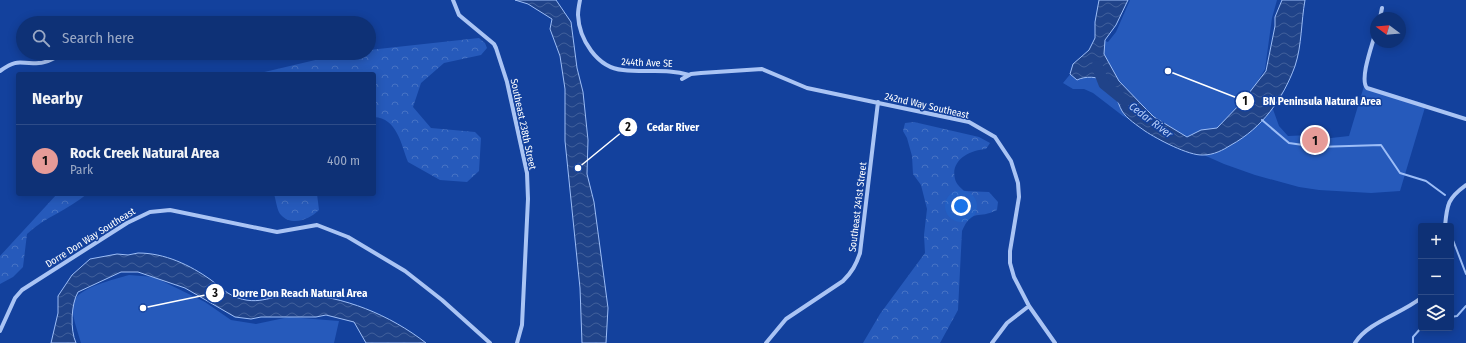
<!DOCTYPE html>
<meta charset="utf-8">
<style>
body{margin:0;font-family:"Fira Sans Condensed",sans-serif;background:#17397b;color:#f1f3f6}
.controls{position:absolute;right:12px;bottom:12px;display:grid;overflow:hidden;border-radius:4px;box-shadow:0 2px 10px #0003}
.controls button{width:36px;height:36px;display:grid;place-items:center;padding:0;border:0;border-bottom:1px solid #2e4c88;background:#0e3176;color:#f1f3f6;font:20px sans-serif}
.compass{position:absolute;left:1370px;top:12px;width:36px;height:36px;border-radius:50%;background:#0e3176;box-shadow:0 2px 10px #0003;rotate:286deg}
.you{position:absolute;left:961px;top:206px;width:14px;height:14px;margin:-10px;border:3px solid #fff;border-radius:50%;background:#1a73e8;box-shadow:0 0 0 6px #1a73e833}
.badge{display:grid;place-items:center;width:26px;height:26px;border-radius:50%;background:#e69b98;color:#111;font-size:13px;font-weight:700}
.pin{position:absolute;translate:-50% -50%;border:2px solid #fff;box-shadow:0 1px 4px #0006}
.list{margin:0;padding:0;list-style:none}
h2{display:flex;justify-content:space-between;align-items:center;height:52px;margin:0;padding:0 16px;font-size:17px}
h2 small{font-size:13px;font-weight:400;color:#9ba9c5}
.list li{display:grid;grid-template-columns:26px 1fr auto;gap:12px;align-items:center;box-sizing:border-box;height:72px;padding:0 16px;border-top:1px solid #2e4c88}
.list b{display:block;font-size:15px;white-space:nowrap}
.list p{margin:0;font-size:13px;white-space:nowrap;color:#9ba9c5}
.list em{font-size:13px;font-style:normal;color:#9ba9c5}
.icon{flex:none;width:22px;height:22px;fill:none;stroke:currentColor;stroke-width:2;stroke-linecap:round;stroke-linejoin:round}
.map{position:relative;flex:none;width:1466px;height:343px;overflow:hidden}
.search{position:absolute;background:#0e3176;box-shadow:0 2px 10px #0003;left:16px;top:16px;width:360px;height:44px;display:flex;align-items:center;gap:10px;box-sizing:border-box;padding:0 14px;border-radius:22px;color:#9ba9c5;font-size:15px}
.panel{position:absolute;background:#0e3176;box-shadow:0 2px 10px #0003;left:16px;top:72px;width:360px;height:124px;border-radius:4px}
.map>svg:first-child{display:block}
</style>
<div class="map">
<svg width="1466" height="343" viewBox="0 0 1466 343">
<defs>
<pattern id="forest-crowns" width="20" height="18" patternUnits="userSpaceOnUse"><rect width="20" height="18" fill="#265abb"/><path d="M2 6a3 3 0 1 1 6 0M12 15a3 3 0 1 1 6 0" fill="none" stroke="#4773c5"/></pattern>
<pattern id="water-waves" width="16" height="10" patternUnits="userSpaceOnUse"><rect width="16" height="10" fill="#204389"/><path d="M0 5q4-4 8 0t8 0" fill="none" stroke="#415f9b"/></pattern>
</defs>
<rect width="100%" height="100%" fill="#13419d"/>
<path fill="url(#forest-crowns)" d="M479,38l6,5 2,5 -6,7 -37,8 -23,20 -8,24 18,21 44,4 6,6 -2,33 -12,11 -27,-2 -32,-18c-7,-18 -11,-44 -34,-45v-43h-118l89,-21h24v-3z
M914,122l65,15 11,6 -4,6c-16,1 -36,11 -31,30 1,5 6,9 9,12l25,1 9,10 -1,8c-19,10 -24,-3 -35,21l-4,79 -18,33h-77l17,-29 45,-61 -1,-18 3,-26 -6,-24 -8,-11 -1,-18 -5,-18 -4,-7 2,-8z
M57,194h30c-19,16 -42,23 -60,40l-4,33 -10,10 -13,7v-28z
M274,194h43l2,16c-9,9 -27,17 -38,5 -4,-4 -5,-15 -7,-21z"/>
<path fill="#265abb" d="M1130,0h147l-5,18 -7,51 -9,15 9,3 14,39 9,10 22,-1 12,4 27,-3 15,-50 62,18 -26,87 -29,2 -52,-3 -20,-3 -44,-12 -31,-11 -72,-32 -29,-16 -30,-23 -9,-4h-11l-10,-6 36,-44 9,3 8,-10z
M129,275l25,2 51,25 26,18 25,4 33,-7 50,4 -5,22h-253c-3,-11 -10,-28 -8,-39 2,-16 43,-25 56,-29z"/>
<path fill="url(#water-waves)" stroke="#9cbdf7" d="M515,0h41l15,22 6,46 6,24 5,48 -1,34 7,28 14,106 -2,35h-24l-2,-55 -15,-147v-52l-5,-33 -10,-27 2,-10 -24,-15z
M1099,0h29l-12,25 -11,15 -1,14 15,27 24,25 11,11 33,20 14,-7 16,-2 25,-26 24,-31 9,-45v-9l7,-17h23c-4,22 -3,45 -10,66 -12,33 -33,62 -64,79 -8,5 -17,10 -28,10 -14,1 -46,-16 -58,-24 -7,-5 -19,-13 -23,-20 -5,-9 -7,-22 -16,-29 -8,-6 -21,-6 -29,-2l-7,-6 3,-10 16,-14 6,-12v-16z
M138,253c27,0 52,12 73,27 7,5 14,12 22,16 27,12 41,-3 65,-2 46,2 92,21 128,49h-60l-12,-21 -28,-7 -10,2h-55l-10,2 -16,-2 -50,-29 -47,-16h-17l-43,20c-7,12 -8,38 -2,51h-25l7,-30v-17l14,-21 18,-16 27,-5 11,1z"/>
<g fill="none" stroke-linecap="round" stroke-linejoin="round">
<path stroke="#9cbdf7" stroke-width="2" d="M1262,120l27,23 28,4 64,-2 19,28 26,8 19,14
M1451,235l15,39
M1451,317l6,-1 9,-10
M1413,343v-6l8,-9"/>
<path stroke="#204389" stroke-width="11" d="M1097,66l7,18 21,17"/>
<path stroke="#aac4f4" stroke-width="4" d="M453,0l6,15 35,29 2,4 11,34 20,91 1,26 -6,126 -5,18
M580,0c-1,5 -2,10 -2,15 1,24 19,53 45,55 23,3 44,-2 66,5
M1380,18l2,-10
M1376,31c-3,12 -17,48 -9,57l99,31
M0,71c20,-14 20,-6 39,-8 6,0 11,-3 16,-5
M682,79l9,-5 10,-1 61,-4 45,19 162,34 26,15 16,24 7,22 1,14 -9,54v12l4,14 15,29 26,37
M1445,226c2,-22 3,-28 21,-41
M0,331l15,-33 7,-8 105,-67 23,-11 20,-2 107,22 40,-7 31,12 57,34 37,29 48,43
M766,343l20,-24 57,-38c9,-9 13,-16 17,-28l18,-151
M992,343l15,-20 22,-17
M1355,343c13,-21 46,-29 66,-45"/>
</g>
<g text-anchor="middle" stroke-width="3" stroke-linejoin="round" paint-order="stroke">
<g font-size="10" fill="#fff" stroke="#13419d">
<text transform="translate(647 62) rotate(2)" y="4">244th Ave SE</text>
<text transform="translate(927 105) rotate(13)" y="4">242nd Way Southeast</text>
<text transform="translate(524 124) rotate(78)" y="4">Southeast 238th Street</text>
<text transform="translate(857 207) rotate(-83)" y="4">Southeast 241st Street</text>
<text transform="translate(90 237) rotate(-32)" y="4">Dorre Don Way Southeast</text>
</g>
<g font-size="11" font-style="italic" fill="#b6cefa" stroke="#13419d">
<text transform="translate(1151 120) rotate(37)" y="4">Cedar River</text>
</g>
</g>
<path fill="none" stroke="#fff" stroke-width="1.5" d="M1168 71L1245 101M578 168L628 127M143 308L215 293"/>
<g fill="#fff" stroke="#13419d" stroke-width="1.5">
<circle cx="1168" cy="71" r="4"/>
<circle cx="578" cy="168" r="4"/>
<circle cx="143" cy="308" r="4"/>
<circle cx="1245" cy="101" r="10"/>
<circle cx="628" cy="127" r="10"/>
<circle cx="215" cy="293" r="10"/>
</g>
<g font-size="12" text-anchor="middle" font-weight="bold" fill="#111">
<text x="1245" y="105">1</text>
<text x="628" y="131">2</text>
<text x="215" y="297">3</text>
</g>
<g font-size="11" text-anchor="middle" font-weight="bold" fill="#fff" stroke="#13419d" stroke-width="3" stroke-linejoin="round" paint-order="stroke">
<text x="1322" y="105">BN Peninsula Natural Area</text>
<text x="673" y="131">Cedar River</text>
<text x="300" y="297">Dorre Don Reach Natural Area</text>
</g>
</svg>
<div class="controls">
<button>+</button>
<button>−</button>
<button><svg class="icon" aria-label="layers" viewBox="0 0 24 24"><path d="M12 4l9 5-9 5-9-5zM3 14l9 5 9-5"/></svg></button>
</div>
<svg class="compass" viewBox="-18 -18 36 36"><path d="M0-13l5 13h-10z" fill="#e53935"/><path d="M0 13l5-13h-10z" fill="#9ba9c5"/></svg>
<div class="you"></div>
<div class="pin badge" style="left:1315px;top:140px">1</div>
<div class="search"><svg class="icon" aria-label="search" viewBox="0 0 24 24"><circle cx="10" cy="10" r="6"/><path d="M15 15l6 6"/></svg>Search here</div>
<section class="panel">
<h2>Nearby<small></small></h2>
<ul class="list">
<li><span class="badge">1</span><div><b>Rock Creek Natural Area</b><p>Park</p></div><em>400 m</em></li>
</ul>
</section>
</div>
